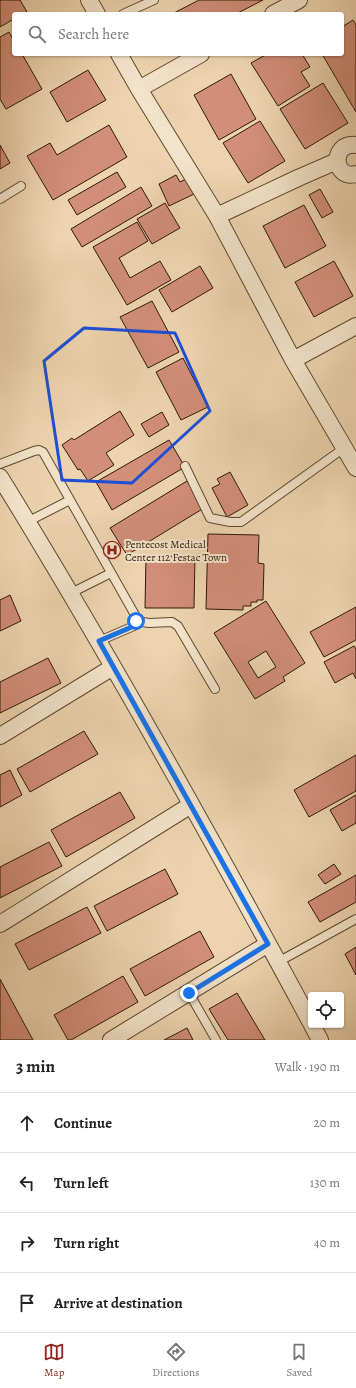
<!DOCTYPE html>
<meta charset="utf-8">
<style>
body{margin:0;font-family:Alegreya,serif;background:#f2f2f2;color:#222}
.controls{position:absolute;right:12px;bottom:12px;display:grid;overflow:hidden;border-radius:4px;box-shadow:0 1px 3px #0004}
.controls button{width:36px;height:36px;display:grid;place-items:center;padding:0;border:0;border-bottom:1px solid #e0e0e0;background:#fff;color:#222;font:20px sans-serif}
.stop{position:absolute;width:12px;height:12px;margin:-9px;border:3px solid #1a73e8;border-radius:50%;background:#fff}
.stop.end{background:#1a73e8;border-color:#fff;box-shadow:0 1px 4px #0008}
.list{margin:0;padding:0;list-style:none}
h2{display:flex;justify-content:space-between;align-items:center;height:52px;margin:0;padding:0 16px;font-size:17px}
h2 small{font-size:13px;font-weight:400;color:#767676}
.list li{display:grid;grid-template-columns:26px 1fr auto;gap:12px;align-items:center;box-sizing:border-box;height:60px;padding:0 16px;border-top:1px solid #e0e0e0}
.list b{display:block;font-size:15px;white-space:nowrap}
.list em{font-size:13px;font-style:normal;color:#767676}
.icon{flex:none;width:22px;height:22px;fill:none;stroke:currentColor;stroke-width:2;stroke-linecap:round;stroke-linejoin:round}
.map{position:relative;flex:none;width:356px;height:1040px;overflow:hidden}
.search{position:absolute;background:#fff;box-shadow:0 1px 3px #0004;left:12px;right:12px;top:12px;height:44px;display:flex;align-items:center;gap:10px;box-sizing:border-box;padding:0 14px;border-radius:4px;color:#767676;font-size:15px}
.sheet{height:292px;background:#fff}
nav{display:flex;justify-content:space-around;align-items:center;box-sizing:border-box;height:56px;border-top:1px solid #e0e0e0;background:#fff;font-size:11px;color:#767676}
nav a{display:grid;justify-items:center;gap:2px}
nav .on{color:#8f2418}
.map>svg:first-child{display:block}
</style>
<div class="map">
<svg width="356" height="1040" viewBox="0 0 356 1040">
<rect width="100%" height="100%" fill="#edd4ae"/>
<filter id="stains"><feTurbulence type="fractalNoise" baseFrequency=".005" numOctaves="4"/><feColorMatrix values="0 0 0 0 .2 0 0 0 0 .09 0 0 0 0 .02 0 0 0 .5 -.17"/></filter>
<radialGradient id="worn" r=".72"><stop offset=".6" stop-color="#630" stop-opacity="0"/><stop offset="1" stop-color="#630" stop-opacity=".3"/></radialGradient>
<path fill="#d18e78" stroke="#2f1908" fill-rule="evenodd" d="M0,0h20l7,12 -5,2h-8v5l-14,8z
M199,0h64l-27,14h-64z
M353,20l3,5v87l-34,-58h20v-27z
M9,32l5,9v13h8l20,35 -36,20 -6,-10v-62z
M267,54h25l1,1 9,-1 8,13 -9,5 9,14 -32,20 -27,-43z
M88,70l18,30 -39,22 -17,-30z
M231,74l25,45 -37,21 -25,-45z
M323,83l25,40 -43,26 -25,-40z
M260,121l25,40 -37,22 -25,-40z
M109,125l18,32 -74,43 -26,-44 23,-13 7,12z
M0,145l10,18 -10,6z
M117,172l9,15 -49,28 -9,-15z
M176,175l4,7 6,-3 8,15 -25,12 -10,-22z
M141,187l11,19 -70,41 -11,-18z
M320,189l13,23 -11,6 -13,-23z
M165,203l15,25 -28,16 -15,-25z
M304,205l22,41 -41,22 -22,-42z
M137,222l11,19 -29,17 11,20 30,-17 11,19 -44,25 -34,-58z
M334,261l19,35 -39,21 -19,-35z
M200,266l13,22 -41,24 -13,-22z
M152,301l27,51 -31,16 -28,-51z
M183,358l25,49 -27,13 -25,-48z
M120,411l14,24 -28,18 8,12 -26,16 -8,-12 -2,1 -16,-25 10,-7 2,2z
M162,412l7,13 -20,12 -8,-13z
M169,440l16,27 -73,43 -16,-28z
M230,472l18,33 -21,12 -15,-29 8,-4 -3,-5z
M187,481l17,27 -77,47 -17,-27z
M208,534l51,1 -1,28 6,1 -1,36h-6v2h-6v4h-8v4l-37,-1z
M146,556h49l-1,52h-49z
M10,595l11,26 -21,10v-31z
M266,601l39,62 -22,14 2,4 -30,18 -41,-66zM266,651l10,16 -18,11 -10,-16z
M356,607v33l-32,17 -14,-25z
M354,646l2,3v30l-3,-6 -18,10 -11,-21z
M48,658l13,25 -61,30v-31z
M84,731l14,23 -68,38 -13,-23z
M356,755v36l-47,26 -15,-27z
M10,770l12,25 -22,12v-32z
M120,792l15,26 -69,39 -15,-27z
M356,795v28l-14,8 -12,-21z
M49,842l13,24 -62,32v-31z
M334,864l7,10 -16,10 -7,-9z
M165,869l13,25 -71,37 -13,-25z
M356,875v27l-36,20 -12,-20z
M87,907l14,26 -72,37 -14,-26z
M200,931l14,26 -69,39 -15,-27z
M356,947v28l-11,-21z
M123,976l15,26 -67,38h-3l-14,-25z
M0,979l33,61h-33z
M237,993l28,47h-37l-19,-31z
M187,1028l6,12h-29z"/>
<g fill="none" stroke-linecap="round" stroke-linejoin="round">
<defs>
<path id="lane" d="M123,14l31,-14
M0,199l21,-13
M0,464l34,-13 5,-1 4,2 92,163 1,6 -2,5 -35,15
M185,466l25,52 20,4h11l103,-74
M27,522l43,-22
M71,593l40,-20
M136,621l13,2 23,-1 6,4 37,63
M278,962l78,-43
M189,993l27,47"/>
<path id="street" d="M89,0l8,14
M273,14l26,-14
M119,54l20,35 78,127 76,144 63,108
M139,89l62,-35
M356,145c-26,-3 -23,35 0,29
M217,216l81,-38 39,-17
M293,360l63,-34
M0,477c110,178 212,362 311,546
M0,736l113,-69
M0,924l191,-119
M312,1025l8,15
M111,1040l157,-96"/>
</defs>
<use href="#lane" stroke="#5e4832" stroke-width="10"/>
<use href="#street" stroke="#5e4832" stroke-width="18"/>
<use href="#lane" stroke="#f3e3ca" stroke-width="8"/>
<use href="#street" stroke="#f3e3ca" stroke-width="16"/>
</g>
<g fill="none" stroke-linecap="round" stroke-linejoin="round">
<path stroke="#1a73e8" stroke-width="5" d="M136,621l-2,5 -35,15 169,303 -79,49"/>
</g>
<path fill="none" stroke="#1d4ed8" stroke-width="3" stroke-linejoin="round" d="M84,328l91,5 35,78 -78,72 -70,-3 -18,-119z"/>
<defs>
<symbol id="hospital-ring" viewBox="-11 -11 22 22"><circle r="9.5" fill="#f3e3ca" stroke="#8f2418" stroke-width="1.5"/><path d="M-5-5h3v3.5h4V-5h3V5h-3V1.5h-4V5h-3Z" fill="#8f2418"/></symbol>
</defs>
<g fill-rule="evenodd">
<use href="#hospital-ring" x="102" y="540" width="20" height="20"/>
</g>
<g text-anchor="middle" stroke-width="4" stroke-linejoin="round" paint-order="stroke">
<g font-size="11" fill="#2f1908" stroke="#f3e3ca" text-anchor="start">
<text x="125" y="548">Pentecost Medical<tspan x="125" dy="13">Center 112 Festac Town</tspan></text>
</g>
</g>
<rect width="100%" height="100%" filter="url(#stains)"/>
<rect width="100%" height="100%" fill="url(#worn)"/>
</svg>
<div class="controls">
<button><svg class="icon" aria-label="locate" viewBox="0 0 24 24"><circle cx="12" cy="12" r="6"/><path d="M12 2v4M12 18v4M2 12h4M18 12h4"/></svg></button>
</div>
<div class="stop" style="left:136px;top:621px"></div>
<div class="stop end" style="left:189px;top:993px"></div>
<div class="search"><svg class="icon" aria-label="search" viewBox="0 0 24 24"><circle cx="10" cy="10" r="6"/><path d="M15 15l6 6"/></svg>Search here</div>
</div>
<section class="sheet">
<h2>3 min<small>Walk · 190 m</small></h2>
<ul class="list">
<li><svg class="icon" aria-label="ahead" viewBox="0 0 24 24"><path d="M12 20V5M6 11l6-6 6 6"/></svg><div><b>Continue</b></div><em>20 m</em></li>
<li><svg class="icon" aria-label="left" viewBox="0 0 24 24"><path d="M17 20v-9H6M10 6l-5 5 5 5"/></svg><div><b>Turn left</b></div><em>130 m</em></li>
<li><svg class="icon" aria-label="right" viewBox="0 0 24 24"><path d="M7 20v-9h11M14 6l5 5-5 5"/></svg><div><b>Turn right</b></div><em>40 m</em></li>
<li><svg class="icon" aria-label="arrive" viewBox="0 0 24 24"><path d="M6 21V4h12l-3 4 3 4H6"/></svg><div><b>Arrive at destination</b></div></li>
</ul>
</section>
<nav>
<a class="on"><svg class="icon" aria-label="map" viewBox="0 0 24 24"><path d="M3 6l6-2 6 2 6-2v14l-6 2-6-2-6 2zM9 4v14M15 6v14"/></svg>Map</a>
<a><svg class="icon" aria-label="directions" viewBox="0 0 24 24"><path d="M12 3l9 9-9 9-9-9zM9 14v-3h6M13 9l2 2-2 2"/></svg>Directions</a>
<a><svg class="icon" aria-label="saved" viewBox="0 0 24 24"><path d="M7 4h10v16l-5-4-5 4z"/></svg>Saved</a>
</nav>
